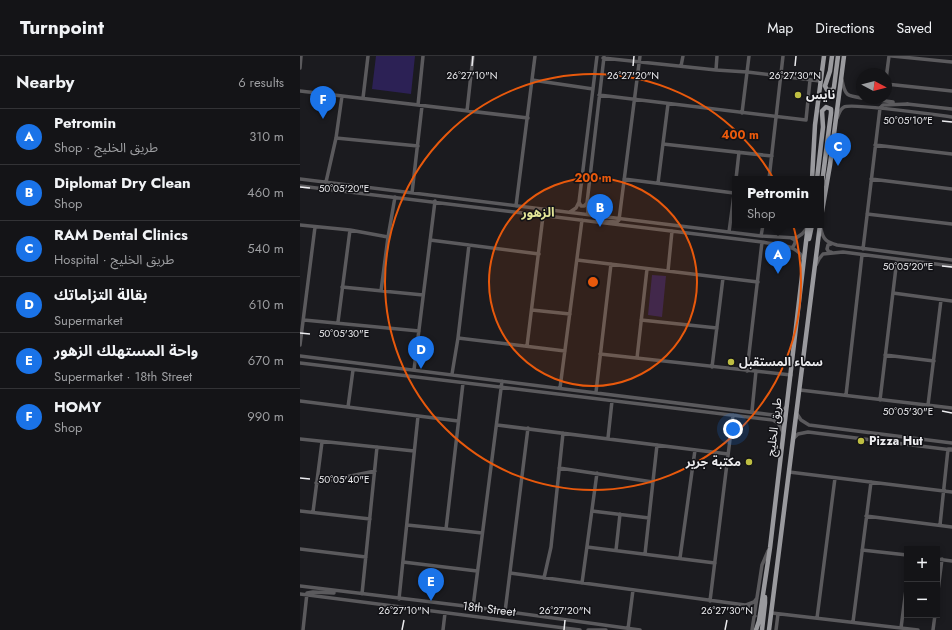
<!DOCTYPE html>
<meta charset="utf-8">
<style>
body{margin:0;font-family:Jost,"Noto Sans Arabic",sans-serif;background:#1d1d20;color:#f1f3f6}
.controls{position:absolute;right:12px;bottom:12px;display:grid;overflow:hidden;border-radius:0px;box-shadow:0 2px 6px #0003}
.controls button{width:36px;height:36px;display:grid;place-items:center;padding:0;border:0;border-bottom:1px solid #333336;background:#141417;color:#f1f3f6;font:20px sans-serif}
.compass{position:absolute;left:556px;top:12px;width:36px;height:36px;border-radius:50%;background:#141417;box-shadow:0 2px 6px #0003;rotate:97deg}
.you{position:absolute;left:433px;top:373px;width:14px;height:14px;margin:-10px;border:3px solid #fff;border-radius:50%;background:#1a73e8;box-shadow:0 0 0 6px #1a73e833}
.badge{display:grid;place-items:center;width:26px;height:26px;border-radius:50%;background:#1a73e8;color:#fff;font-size:13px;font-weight:700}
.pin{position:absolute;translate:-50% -33px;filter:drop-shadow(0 1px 2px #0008)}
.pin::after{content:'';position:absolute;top:21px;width:14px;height:12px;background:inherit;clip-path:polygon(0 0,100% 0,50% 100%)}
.popup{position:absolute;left:432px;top:120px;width:92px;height:52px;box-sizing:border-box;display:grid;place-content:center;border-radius:0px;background:#141417;filter:drop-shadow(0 1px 3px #0005);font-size:13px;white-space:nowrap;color:#9d9ea1}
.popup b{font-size:15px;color:#f1f3f6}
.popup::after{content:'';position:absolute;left:50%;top:100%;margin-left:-8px;border:8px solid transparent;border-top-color:#141417}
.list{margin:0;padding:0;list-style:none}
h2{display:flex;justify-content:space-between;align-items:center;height:52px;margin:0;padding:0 16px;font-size:17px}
h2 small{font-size:13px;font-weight:400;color:#9d9ea1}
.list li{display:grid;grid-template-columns:26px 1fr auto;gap:12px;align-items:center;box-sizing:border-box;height:56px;padding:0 16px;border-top:1px solid #333336}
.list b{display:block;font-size:15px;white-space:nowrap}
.list p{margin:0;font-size:13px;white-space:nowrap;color:#9d9ea1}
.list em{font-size:13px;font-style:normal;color:#9d9ea1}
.map{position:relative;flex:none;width:652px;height:574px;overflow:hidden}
header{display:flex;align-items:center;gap:24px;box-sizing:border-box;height:56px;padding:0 20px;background:#141417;border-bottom:1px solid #333336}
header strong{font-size:19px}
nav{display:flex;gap:22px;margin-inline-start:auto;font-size:14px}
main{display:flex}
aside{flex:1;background:#141417}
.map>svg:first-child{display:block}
</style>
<header>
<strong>Turnpoint</strong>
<nav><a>Map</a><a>Directions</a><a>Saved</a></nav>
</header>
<main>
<aside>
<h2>Nearby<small>6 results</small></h2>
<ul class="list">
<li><span class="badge">A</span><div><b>Petromin</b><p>Shop · طريق الخليج</p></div><em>310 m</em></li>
<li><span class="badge">B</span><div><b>Diplomat Dry Clean</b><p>Shop</p></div><em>460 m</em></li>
<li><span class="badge">C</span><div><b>RAM Dental Clinics</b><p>Hospital · طريق الخليج</p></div><em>540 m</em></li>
<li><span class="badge">D</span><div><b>بقالة التزاماتك</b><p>Supermarket</p></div><em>610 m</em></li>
<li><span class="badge">E</span><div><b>واحة المستهلك الزهور</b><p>Supermarket · 18th Street</p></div><em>670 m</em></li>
<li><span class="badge">F</span><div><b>HOMY</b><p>Shop</p></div><em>990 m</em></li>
</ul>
</aside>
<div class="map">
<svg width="652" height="574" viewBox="0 0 652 574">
<rect width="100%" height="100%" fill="#1b1b1f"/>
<path fill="#2c2155" d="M76,0h39l-4,38 -39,-5z
M352,219l14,1 -4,41 -14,-2z"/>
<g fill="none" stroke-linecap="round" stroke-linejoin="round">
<path stroke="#5b5a5d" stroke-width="3.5" d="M592,0l60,6
M303,2l113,12 31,2 73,9
M381,10l2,-10
M0,12l1,-12
M416,14l1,-14
M586,23l3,-23
M232,24l61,9
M542,24c3,16 5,16 20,18
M586,28l66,7
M0,35l228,27
M299,39l207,25 4,-40
M63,42l5,-42
M563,42l30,4
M607,48l45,5
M118,49l5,-49
M167,55l6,-55
M442,57l7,-57
M537,62c2,-4 3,-9 7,-11 8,-4 93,8 108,10
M36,82l82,8
M363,88l109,12
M575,89l77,9
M0,123l461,57 35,2 6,-4 5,-6
M324,123l110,14
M436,123l3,-27
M469,123l14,-123
M571,123l81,10
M26,126l10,-44 6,-42
M358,127l10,-79
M0,130l462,56c14,3 36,2 41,17
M112,137l10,-87
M279,146l2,4h3l3,-3
M216,150l19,-150
M270,156l6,-4 3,-6 18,-146
M567,158l85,10
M293,159l-5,-3 -1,-9 17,-146
M300,165l17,1 2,-2 21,-164
M0,169l50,5 38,7 -7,54
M521,173c2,11 6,13 16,16l115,15
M429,176l6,-45
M461,180l2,-11
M88,181l7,-40
M130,184l109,14
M490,192l3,-1 2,-4v-3l-4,-2
M563,193l17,-141 3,-3 25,-1
M531,196h-2l-2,-3 1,-4 3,-1
M277,204l181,22
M516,209l3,-6 4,-5 20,-2 109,14
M368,215l4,-40
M42,231l81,8
M593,237l59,8
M232,254l38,4
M4,264l115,11
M341,264l76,8
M38,266l12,-92
M158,282l107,13
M0,289l15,-118
M227,290l16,-130
M300,298l191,21
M585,299l49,6
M0,300l473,59c7,0 10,-4 14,-9
M337,302l10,-89
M0,307l473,57 5,3 5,9
M412,311l11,-89
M114,314l21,-169
M447,315l15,-129
M152,318l6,-36 11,-93
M163,327l-17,146 36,4
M260,332l22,-168
M500,334l152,18
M296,336l15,-128
M546,339l16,-140
M580,344l17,-141
M0,345l158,20
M628,349l13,-105
M48,351l5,-37
M452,355l4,-40
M497,358l4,6 8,5 143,18
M197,369l231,29
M308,382l4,-37
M0,383l114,12
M493,383l5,-5 10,-2 144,18
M259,412l94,14
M489,416l163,20
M16,427l59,-12
M0,455l70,8
M292,455l57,7
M13,456l9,-70
M566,460l86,11
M107,469l39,4
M640,469l8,-76h3
M287,491l128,16
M0,493l66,8
M316,494l4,-36
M562,494l45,5
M345,498l12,-109
M380,502l15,-108
M637,503l15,2
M103,506l74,9
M210,517l235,32 7,3 3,8
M244,522l7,-31 12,-114
M282,527l15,-110
M0,530l173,21 167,23
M0,538l280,36
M62,538l15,-147
M637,542l5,-39
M99,543l19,-183
M410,545l23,-186
M446,549l8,-3 3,-4
M173,551l29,-226
M205,556l23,-184
M472,557l146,17
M517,562l18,-140
M553,566l18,-140
M601,572l6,-46
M328,573l5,-39
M3,574l4,-37 6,-1 21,1
M143,574l2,-17
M288,574h18
M452,574l10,-65 6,-14
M476,574l2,-16
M633,574l2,-15"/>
<path stroke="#9a9a9e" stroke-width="4.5" d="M532,0l-2,15 -5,15 2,4h6l1,-3 4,-31
M512,123l3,-54 9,-69
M517,123l6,-52 -1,-16 4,-4 5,2v4l-10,78
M521,161l9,-52 14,-109
M509,183l3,-14
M456,574l3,-9 11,-73 38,-323
M462,574l3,-27v-6
M469,574l51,-405"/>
</g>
<path fill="none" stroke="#ececef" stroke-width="1.5" d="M172,10l1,-10M333,10l1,-10M495,10l1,-10M642,65l10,1M0,131l10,1M642,210l10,1M0,277l10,1M642,355l10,2M0,422l10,1M102,574l2,-10M264,574l1,-10M425,574l2,-10"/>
<circle cx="293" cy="226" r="104" fill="#e8590c" fill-opacity=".12"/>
<g fill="none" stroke="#e8590c" stroke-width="2">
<circle cx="293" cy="226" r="104"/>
<circle cx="293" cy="226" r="208"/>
</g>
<g fill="#bebe42" stroke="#121216" stroke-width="1.5">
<circle cx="498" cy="39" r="4"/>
<circle cx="431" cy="306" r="4"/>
<circle cx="561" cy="385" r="4"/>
<circle cx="449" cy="406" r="4"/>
</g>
<g text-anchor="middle" stroke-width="3" stroke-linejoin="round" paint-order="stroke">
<g font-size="12" font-weight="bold" fill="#ececef" stroke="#121216" text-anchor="start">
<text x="506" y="43">نايس</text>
<text x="439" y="310">سماء المستقبل</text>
<text x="569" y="389">Pizza Hut</text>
<text x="441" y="410" text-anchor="end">مكتبة جرير</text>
</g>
<g font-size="12" fill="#ececef" stroke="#121216">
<text transform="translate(474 371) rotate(-83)" y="4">طريق الخليج</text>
<text transform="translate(189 553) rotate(7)" y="4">18th Street</text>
</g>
<g font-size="13" font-weight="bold" fill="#e3e597" stroke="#121216">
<text x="238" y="161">الزهور</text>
</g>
</g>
<g font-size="10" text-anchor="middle" fill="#ececef" stroke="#121216" stroke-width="3" stroke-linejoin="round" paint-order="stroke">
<text x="172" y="23">26°27'10"N</text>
<text x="333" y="23">26°27'20"N</text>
<text x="495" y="23">26°27'30"N</text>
<text x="608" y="68">50°05'10"E</text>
<text x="44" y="136">50°05'20"E</text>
<text x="608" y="214">50°05'20"E</text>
<text x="44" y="281">50°05'30"E</text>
<text x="608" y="359">50°05'30"E</text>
<text x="44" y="427">50°05'40"E</text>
<text x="104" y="558">26°27'10"N</text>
<text x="265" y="558">26°27'20"N</text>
<text x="427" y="558">26°27'30"N</text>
</g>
<circle cx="293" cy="226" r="6" fill="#e8590c" stroke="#121216" stroke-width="2"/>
<g font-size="12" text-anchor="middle" font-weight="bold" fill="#e8590c" stroke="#121216" stroke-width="3" stroke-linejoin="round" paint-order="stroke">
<text x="440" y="83">400 m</text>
<text x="293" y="126">200 m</text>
</g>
</svg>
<div class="controls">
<button>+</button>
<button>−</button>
</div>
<svg class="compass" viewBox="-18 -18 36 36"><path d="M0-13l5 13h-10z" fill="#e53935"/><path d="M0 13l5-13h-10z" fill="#9d9ea1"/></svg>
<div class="you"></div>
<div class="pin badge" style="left:478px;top:218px">A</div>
<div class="popup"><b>Petromin</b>Shop</div>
<div class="pin badge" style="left:300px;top:171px">B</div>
<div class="pin badge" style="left:538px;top:110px">C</div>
<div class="pin badge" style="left:121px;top:313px">D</div>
<div class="pin badge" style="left:131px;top:545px">E</div>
<div class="pin badge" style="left:23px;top:63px">F</div>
</div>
</main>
